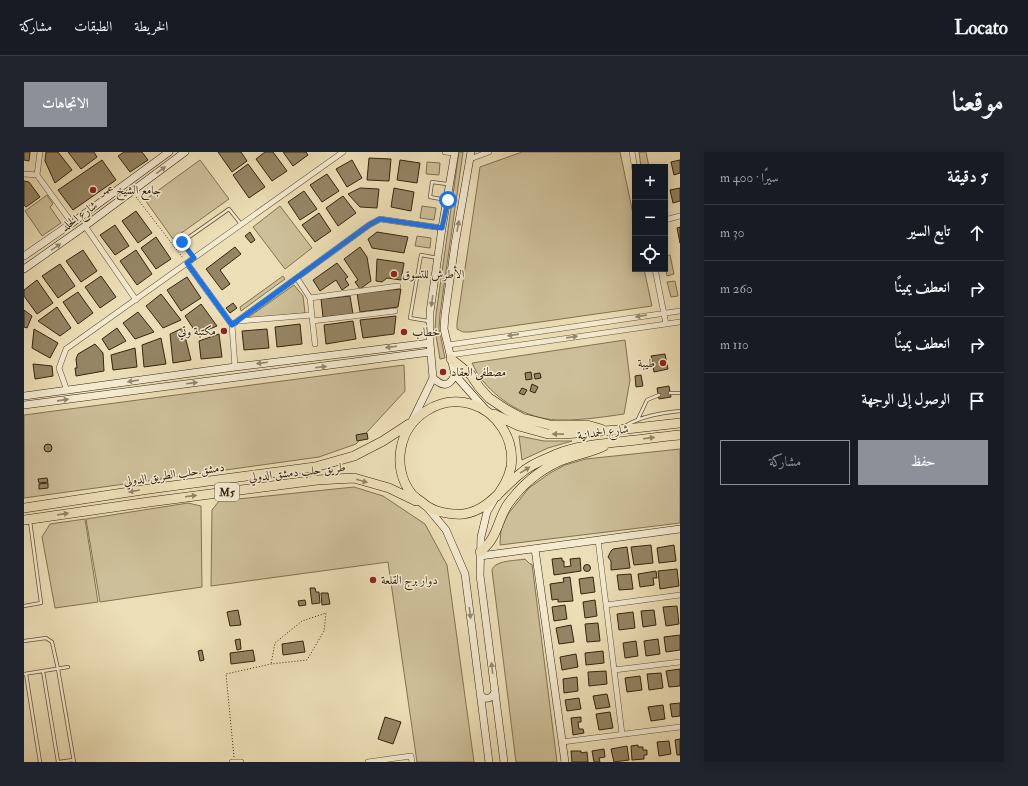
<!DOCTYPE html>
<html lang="ar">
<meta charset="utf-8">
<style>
body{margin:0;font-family:"IM FELL Double Pica",Amiri,serif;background:#20242c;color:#f1f3f6;direction:rtl}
.controls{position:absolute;right:12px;top:12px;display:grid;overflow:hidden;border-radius:0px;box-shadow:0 2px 10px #0003}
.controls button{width:36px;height:36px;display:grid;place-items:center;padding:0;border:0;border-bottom:1px solid #363941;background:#171b24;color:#f1f3f6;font:20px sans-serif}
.stop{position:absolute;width:12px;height:12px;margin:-9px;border:3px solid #1a73e8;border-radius:50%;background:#fff}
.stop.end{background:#1a73e8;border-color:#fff;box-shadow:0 1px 4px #0008}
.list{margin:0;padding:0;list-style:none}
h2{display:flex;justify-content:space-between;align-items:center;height:52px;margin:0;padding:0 16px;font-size:17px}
h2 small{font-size:13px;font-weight:400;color:#9ea1a6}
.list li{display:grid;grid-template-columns:26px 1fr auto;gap:12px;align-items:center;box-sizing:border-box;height:56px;padding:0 16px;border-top:1px solid #363941}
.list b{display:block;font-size:15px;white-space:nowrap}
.list em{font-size:13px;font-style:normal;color:#9ea1a6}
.actions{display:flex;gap:8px;padding:12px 16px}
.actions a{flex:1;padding:9px 0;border:1px solid #8c9099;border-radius:0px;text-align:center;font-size:14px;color:#8c9099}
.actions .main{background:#8c9099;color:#fff}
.icon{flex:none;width:22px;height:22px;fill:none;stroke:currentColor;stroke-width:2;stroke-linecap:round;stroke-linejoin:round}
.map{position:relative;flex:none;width:656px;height:610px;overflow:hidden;direction:ltr;border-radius:0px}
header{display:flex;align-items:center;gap:24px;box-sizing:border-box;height:56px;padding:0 20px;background:#171b24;border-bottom:1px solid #363941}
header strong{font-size:19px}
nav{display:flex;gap:22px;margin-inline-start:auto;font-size:14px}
.intro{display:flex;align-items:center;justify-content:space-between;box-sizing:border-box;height:96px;padding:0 24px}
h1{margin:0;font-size:28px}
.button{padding:10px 18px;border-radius:0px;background:#8c9099;color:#fff;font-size:14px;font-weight:700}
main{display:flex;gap:24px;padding:0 24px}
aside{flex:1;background:#171b24;border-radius:0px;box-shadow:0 2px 10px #0003}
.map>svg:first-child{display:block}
</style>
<header>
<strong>Locato</strong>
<nav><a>الخريطة</a><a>الطبقات</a><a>مشاركة</a></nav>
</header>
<div class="intro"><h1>موقعنا</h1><a class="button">الاتجاهات</a></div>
<main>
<aside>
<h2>5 دقيقة<small>سيرًا · 400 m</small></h2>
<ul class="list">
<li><svg class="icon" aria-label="ahead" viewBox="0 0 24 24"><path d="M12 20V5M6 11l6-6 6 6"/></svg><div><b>تابع السير</b></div><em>30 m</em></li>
<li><svg class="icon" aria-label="right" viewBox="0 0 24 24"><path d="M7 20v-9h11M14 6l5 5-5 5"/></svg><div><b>انعطف يمينًا</b></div><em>260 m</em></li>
<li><svg class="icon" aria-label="right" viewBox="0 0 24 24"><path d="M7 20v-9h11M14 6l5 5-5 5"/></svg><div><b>انعطف يمينًا</b></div><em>110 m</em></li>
<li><svg class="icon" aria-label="arrive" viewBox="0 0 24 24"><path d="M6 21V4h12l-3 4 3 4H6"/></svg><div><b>الوصول إلى الوجهة</b></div></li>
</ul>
<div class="actions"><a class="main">حفظ</a><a>مشاركة</a></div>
</aside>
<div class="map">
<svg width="656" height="610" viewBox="0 0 656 610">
<rect width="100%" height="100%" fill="#ecdeb6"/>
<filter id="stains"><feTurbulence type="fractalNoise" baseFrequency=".005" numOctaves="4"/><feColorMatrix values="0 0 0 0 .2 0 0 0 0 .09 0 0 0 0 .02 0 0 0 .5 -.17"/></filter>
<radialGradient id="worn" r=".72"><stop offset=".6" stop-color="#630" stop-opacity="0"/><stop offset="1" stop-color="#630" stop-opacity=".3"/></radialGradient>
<path fill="#cdbf99" stroke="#827254" d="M435,0h4l-23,162 -1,15 6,29 -5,1 -5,-29 1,-16z
M498,0h98l15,71v46h9l8,37 -182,26h-7l-6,-3v-6l23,-156z
M615,0h7l3,15h-8z
M176,8l29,39 -56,40 -28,-39z
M403,10l13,1 -1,12 -13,-1z
M23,43l6,9 -3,3 11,16 -19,13 -17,-25z
M256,54l32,42 -27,21 -32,-42z
M398,54l14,2 -2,12 -14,-2z
M393,84l14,2 -1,10 -15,-2z
M646,103l4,19 -7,2 -2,-11v-9z
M259,124l2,3 -44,32 -1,-4z
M651,129l3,15 -7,1 -4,-15z
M270,133l9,11 2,17 -59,6z
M601,188l5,40 -6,34c-20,3 -41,6 -61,6 -31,1 -61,-16 -80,-39 -5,-5 -8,-12 -11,-18z
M380,213l1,26 -49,53 -37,13 -295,41v-83z
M495,284l25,5h28l-24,7 -26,12z
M656,297v74l-180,22 1,-16 7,-15 21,-26 21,-15 15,-8 21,-6z
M330,335l29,9 42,28 22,41 27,197h-57l-29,-200 -177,24 1,-76 7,-9z
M164,351l13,3 1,81 -102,15 -14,-83z
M61,367l13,83 -43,6 -13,-71 8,-13z
M501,407l5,5h2l25,198h-41l-24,-192c3,-10 23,-9 33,-11z"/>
<path fill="#958565" stroke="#36250e" d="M0,0h6l-1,9 -5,-1z
M22,0h12l14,18 -17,13 -10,-22z
M44,0h26l3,5 -16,12z
M100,0h18l6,8 -18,12 -12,-16z
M194,0h23l6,9 -15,11z
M241,0h8l14,19 -15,10 -16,-22z
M259,0h23l2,3 -15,11z
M345,6l22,1 -2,22 -22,-1z
M78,8l14,20 -43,30 -15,-20z
M328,8l10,18 -15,9 -11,-18z
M376,8l20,3 -3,20 -20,-3z
M656,8v13l-6,2 -3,-13z
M224,12l17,23 -16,11 -16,-23z
M303,22l12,17 -17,11 -12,-17z
M0,29l5,1 11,15 -14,10 -2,-2z
M336,36l19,1 -2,19 -17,-1 -12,-13z
M370,36l20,4 -3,19 -20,-4z
M656,36v13l-7,2 -3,-13z
M280,39l13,18 -17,11 -12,-18z
M319,44l13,17 -18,13 -12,-18z
M112,59l16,22 -14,10 -16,-22z
M295,61l12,18 -16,11 -13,-17z
M91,73l14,21 -14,9 -15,-20z
M656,75v16l-3,-15z
M226,80l5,8 -4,3 -6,-7z
M353,80l31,5 -4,16 -32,-5 -4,-9z
M132,85l15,22 -15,10 -15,-21z
M211,95l6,7 -21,16 10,14 -8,6 -16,-21z
M336,95l7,10 4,24 -11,8 -5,-7 3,-2 -14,-21z
M59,98l14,21 -16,11 -15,-21z
M112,98l16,24 -15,11 -17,-24z
M353,107l27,4 -3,17 -14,-2 -5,4 -6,-1z
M313,111l11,14 -3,2 4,6 -7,5 -6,-10 -16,11 -7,-11z
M36,112l15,22 -17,12 -16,-22z
M77,124l15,21 -16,11 -15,-21z
M163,125l14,21 -20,13 -14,-21z
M13,128l16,23 -16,11 -13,-18v-6z
M377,137l-3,18 -38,5 -3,-19z
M54,140l15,21 -15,11 -15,-22z
M137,142l20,26 -18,8 -17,-22z
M326,144l3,18 -30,3 -2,-18z
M209,151l4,5 -7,5 -4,-5z
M177,152l16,22 -20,8 -12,-18z
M33,155l14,21 -11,8 -22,-15z
M0,158l8,6 -5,12 -3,-1z
M114,160l16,20 -19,7 -12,-16z
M372,164l-2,18 -31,4 -3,-18z
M329,169l3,18 -30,5 -2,-19z
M276,172l2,20 -25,3 -2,-20z
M93,176l9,13 -17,9 -7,-11z
M159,176l8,32 -18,3 -3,-29z
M10,177l24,14 -8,15 -18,-10z
M243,177l2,19 -25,2 -2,-19z
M195,182l3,23 -21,2 -2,-18z
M137,186l5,26 -22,3 -2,-22z
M71,192l8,9 1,18 -28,5 -1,-8h2l-1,-9 2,-5z
M111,196l2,19 -24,3 -2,-15z
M641,202l3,15 -14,3 -3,-16z
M9,212l19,2 1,10 -18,3z
M507,220l1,7 -6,1 -1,-7z
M516,221l1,5 -6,1 -1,-5z
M617,223l2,11 -7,1 -1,-11z
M508,232l6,3 -3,6 -5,-2z
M645,234l2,11 -12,2 -2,-11z
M498,236l5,2 -3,5 -5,-2z
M343,281l1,6 -11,2 -1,-6z
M20 296a4 4 0 1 1 8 0a4 4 0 1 1-8 0Z
M23,326l1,4 -9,1 -1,-4z
M24,331v5l-9,1v-5z
M627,393l2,18 -19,2 -3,-18z
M650,393l2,16 -17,2 -2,-15z
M603,395l3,21 -19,2v-9l-3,-4 3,-6 2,-2z
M538,406v3h2v6l7,-1 -1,-7 10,-1 1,13 -27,4 -2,-16z
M559.5 416a3.5 3.5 0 1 1 7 0a3.5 3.5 0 1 1-7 0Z
M653,417l2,17 -19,3 -2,-18z
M632,419l1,7h-4l1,7 -14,2 -2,-13z
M607,422l2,15 -14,1 -2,-15z
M546,425l3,24 -15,1v-3l-6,1 -2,-16 14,-2 -1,-4z
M569,425l2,15 -14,2 -2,-15z
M286,436h5l1,4h3l1,11 -8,1z
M297,441h7l2,11 -8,1z
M281,448l1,5 -7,1 -1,-5z
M571,448l2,16 -12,2 -2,-16z
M541,453l2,14 -13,2 -2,-14z
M653,454l2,18 -13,2 -3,-19z
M214,458l3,15 -11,1 -3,-14z
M630,458l2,15 -13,2 -2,-16z
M609,460l2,16 -16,2 -2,-16z
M574,471l2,18 -13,1 -2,-18z
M547,473l3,17 -15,2 -3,-16z
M656,483v15l-14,2 -2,-15z
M216,487l1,10 -4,1 -2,-10z
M634,487l2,15 -14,2 -2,-15z
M279,489l2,11 -22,3 -1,-11z
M612,489l2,15 -13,2 -2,-15z
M178,498l2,10 -4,1 -2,-10z
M229,498l2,11 -24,3 -1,-11z
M579,499l1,12 -18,2 -1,-12z
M552,502l2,13 -16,3 -2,-13z
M656,517v17l-11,1 -3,-16z
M582,519l1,13 -18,2 -1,-14z
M637,521l2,15 -14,2 -2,-16z
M616,524l2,14 -15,2 -2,-14z
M553,525l1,14 -14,2 -1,-14z
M583,542l3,13 -14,2 -3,-13z
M555,546l2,11 -14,2 -2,-11z
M656,551v13l-8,1 -2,-13z
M639,553l2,14 -14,2 -3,-14z
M586,560l3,16 -14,2 -3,-16z
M361,565l16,5 -8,22 -15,-5z
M557,565v5h-3l1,7h4l1,4 -11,2 -2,-17z
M656,587v16h-3l-2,-15z
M645,589l2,13 -12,2 -2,-14z
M614,593v2h5v3h4v5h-3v4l-12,1 -1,-14z
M603,594l2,14 -15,2 -3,-13z
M580,597l1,8 -6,1 1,4h-6l-2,-11z
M547,599h10v2l6,-1 1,10h-16z"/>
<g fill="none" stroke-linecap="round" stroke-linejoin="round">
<defs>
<path id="lane" d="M422,48l-16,-3 2,-15 15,2
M170,106l-12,-16 47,-33 12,15
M404,169l-18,-3 11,-63 17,3
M646,241h10
M614,267l9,-19 12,-5
M601,274c17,-10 36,-13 55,-15
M0,454l17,-3 -11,-82
M0,489l22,-3 6,4 6,27 16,93
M19,519l15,91
M0,522l44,-7
M2,522l14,88
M35,610l14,-2"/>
<path id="street" d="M16,0l-3,23 35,48
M421,0l10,1
M608,0l3,18
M446,7l19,-7
M0,22l13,1
M641,68l15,-4
M61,74l51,74
M163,111l45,62 3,42
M631,117l11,55
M273,126l13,20 5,46
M286,146l88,-12
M215,169l73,-6
M288,169l83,-10
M208,173l137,-100 11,-6 62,9
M424,193l232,-34
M426,203l230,-33
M43,239l-8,-23 7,-19 277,-197
M574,388l24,194
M582,453l74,-10
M590,518l66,-8
M538,590l118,-15
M208,610h9
M344,610l43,-6 1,6"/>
<path id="secondary" d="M447,0l-16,92 -10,71 -1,14 11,46 30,34
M0,104l48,-33 97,-71
M0,117l61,-43 100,-74
M409,226c10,9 16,9 22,-3
M0,244l211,-29 195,-24
M0,253l406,-53
M388,269l21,-43 -3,-35v-31l12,-84 13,-76
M470,348l-7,12 -6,25 -1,38 24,187
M403,355l19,23 19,44 24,188
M511,397l30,213
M456,404l200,-27
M456,542c4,7 13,5 15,-3"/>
<path id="highway" d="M427,207l20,16 8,12 10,11 18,12 15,8 28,7h37l14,4
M470,262l25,12 29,8h15l54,-4 63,-7
M473,344c6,-9 12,-18 14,-29 4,-27 -13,-55 -40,-63 -31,-9 -64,12 -70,44 -3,15 0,32 10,45 3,4 8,7 12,10 10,9 27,12 40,11 25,-3 39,-26 58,-41 8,-7 19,-12 29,-16 21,-11 44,-12 67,-15 21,-2 42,-5 63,-7
M0,356l125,-19 166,-22 39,-11 29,-15 26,-17
M0,368l125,-18 168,-22 37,-2 35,10 27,13
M456,400c4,-4 8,-7 11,-12 7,-10 9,-25 17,-36 13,-18 32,-34 52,-43 14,-6 30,-8 44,-15"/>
</defs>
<use href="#lane" stroke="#645338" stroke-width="4"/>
<use href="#street" stroke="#645338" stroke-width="6"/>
<use href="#secondary" stroke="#36250e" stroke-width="8"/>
<use href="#highway" stroke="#36250e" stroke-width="10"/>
<path stroke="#36250e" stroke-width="1" stroke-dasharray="1 2" stroke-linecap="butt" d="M112,45l47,61
M210,605l-8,-83 45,-10 36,-4 17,-29 2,-18 -24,8 -27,22 -4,21"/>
<use href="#lane" stroke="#f3ead0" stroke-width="2.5"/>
<use href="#street" stroke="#f3ead0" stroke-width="5"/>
<use href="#secondary" stroke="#f3ead0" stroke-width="7"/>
<use href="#highway" stroke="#ecdeb6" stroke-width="9"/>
</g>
<defs><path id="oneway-solid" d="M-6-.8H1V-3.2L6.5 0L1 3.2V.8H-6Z"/></defs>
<g fill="#94886f">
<use href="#oneway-solid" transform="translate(137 18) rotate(-36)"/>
<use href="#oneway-solid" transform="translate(434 74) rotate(-80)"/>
<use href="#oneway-solid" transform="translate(32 95) rotate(-35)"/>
<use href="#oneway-solid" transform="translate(408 149) rotate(98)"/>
<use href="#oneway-solid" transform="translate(617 164) rotate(172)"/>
<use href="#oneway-solid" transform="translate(489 183) rotate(172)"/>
<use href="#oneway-solid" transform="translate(548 185) rotate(-8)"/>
<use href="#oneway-solid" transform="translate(367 195) rotate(173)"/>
<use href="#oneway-solid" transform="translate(238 211) rotate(173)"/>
<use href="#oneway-solid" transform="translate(297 215) rotate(-7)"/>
<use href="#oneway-solid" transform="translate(109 229) rotate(172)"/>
<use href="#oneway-solid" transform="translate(168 231) rotate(-7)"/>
<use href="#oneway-solid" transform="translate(39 248) rotate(-8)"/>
<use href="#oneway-solid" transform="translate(446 461) rotate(83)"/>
<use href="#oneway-solid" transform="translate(468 516) rotate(-97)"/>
</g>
<g fill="#918262">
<use href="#oneway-solid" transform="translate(534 282) rotate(-179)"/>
<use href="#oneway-solid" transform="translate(625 286) rotate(-7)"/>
<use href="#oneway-solid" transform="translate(501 318) rotate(-32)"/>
<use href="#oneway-solid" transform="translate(338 329) rotate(16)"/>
<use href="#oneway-solid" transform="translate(110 339) rotate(171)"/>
<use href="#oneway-solid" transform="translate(167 344) rotate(-7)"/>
<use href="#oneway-solid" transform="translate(39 362) rotate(-8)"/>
</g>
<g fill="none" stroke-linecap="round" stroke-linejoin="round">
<path stroke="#1a73e8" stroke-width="5" d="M158,90l12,16 -7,5 45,62 137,-100 11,-6 62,9 6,-28"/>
</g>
<g fill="#8f2418" stroke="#f3ead0" stroke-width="1.5">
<circle cx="69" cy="38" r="4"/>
<circle cx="370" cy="122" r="4"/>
<circle cx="200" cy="179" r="4"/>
<circle cx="380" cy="180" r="4"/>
<circle cx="639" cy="211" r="4"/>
<circle cx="419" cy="220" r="4"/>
<circle cx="349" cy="428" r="4"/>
</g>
<g text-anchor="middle" stroke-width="3" stroke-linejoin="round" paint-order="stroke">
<rect fill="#f3ead0" stroke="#6f6048" stroke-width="1" x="191" y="331" width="24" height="18" rx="3"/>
<g font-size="11" font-weight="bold" fill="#36250e">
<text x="203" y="344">M5</text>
</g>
<g font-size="12" fill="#36250e" stroke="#f3ead0" text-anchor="start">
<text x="77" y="42">جامع الشيخ عمر</text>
<text x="378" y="126">الأطرش للتسوق</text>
<text x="192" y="183" text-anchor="end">مكتبة وتي</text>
<text x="388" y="184">خطاب</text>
<text x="631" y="215" text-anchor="end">طيبة</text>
<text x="427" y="224">مصطفى العقاد</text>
<text x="357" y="432">دوار برج القلعة</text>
</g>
<g font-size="12" fill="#36250e" stroke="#f3ead0">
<text transform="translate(55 64) rotate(-36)" y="4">شارع الخلد</text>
<text transform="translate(579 280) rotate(-8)" y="4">شارع الحمدانية</text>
<text transform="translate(273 320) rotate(-6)" y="4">طريق حلب دمشق الدولي</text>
<text transform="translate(150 322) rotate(-8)" y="4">دمشق حلب الطريق الدولي</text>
</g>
</g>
<rect width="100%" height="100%" filter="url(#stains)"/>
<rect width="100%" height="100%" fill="url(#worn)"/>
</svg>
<div class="controls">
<button>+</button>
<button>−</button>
<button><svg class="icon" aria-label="locate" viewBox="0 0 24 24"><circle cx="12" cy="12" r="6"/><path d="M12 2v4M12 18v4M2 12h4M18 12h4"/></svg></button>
</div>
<div class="stop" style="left:424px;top:48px"></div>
<div class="stop end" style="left:158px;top:90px"></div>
</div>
</main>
